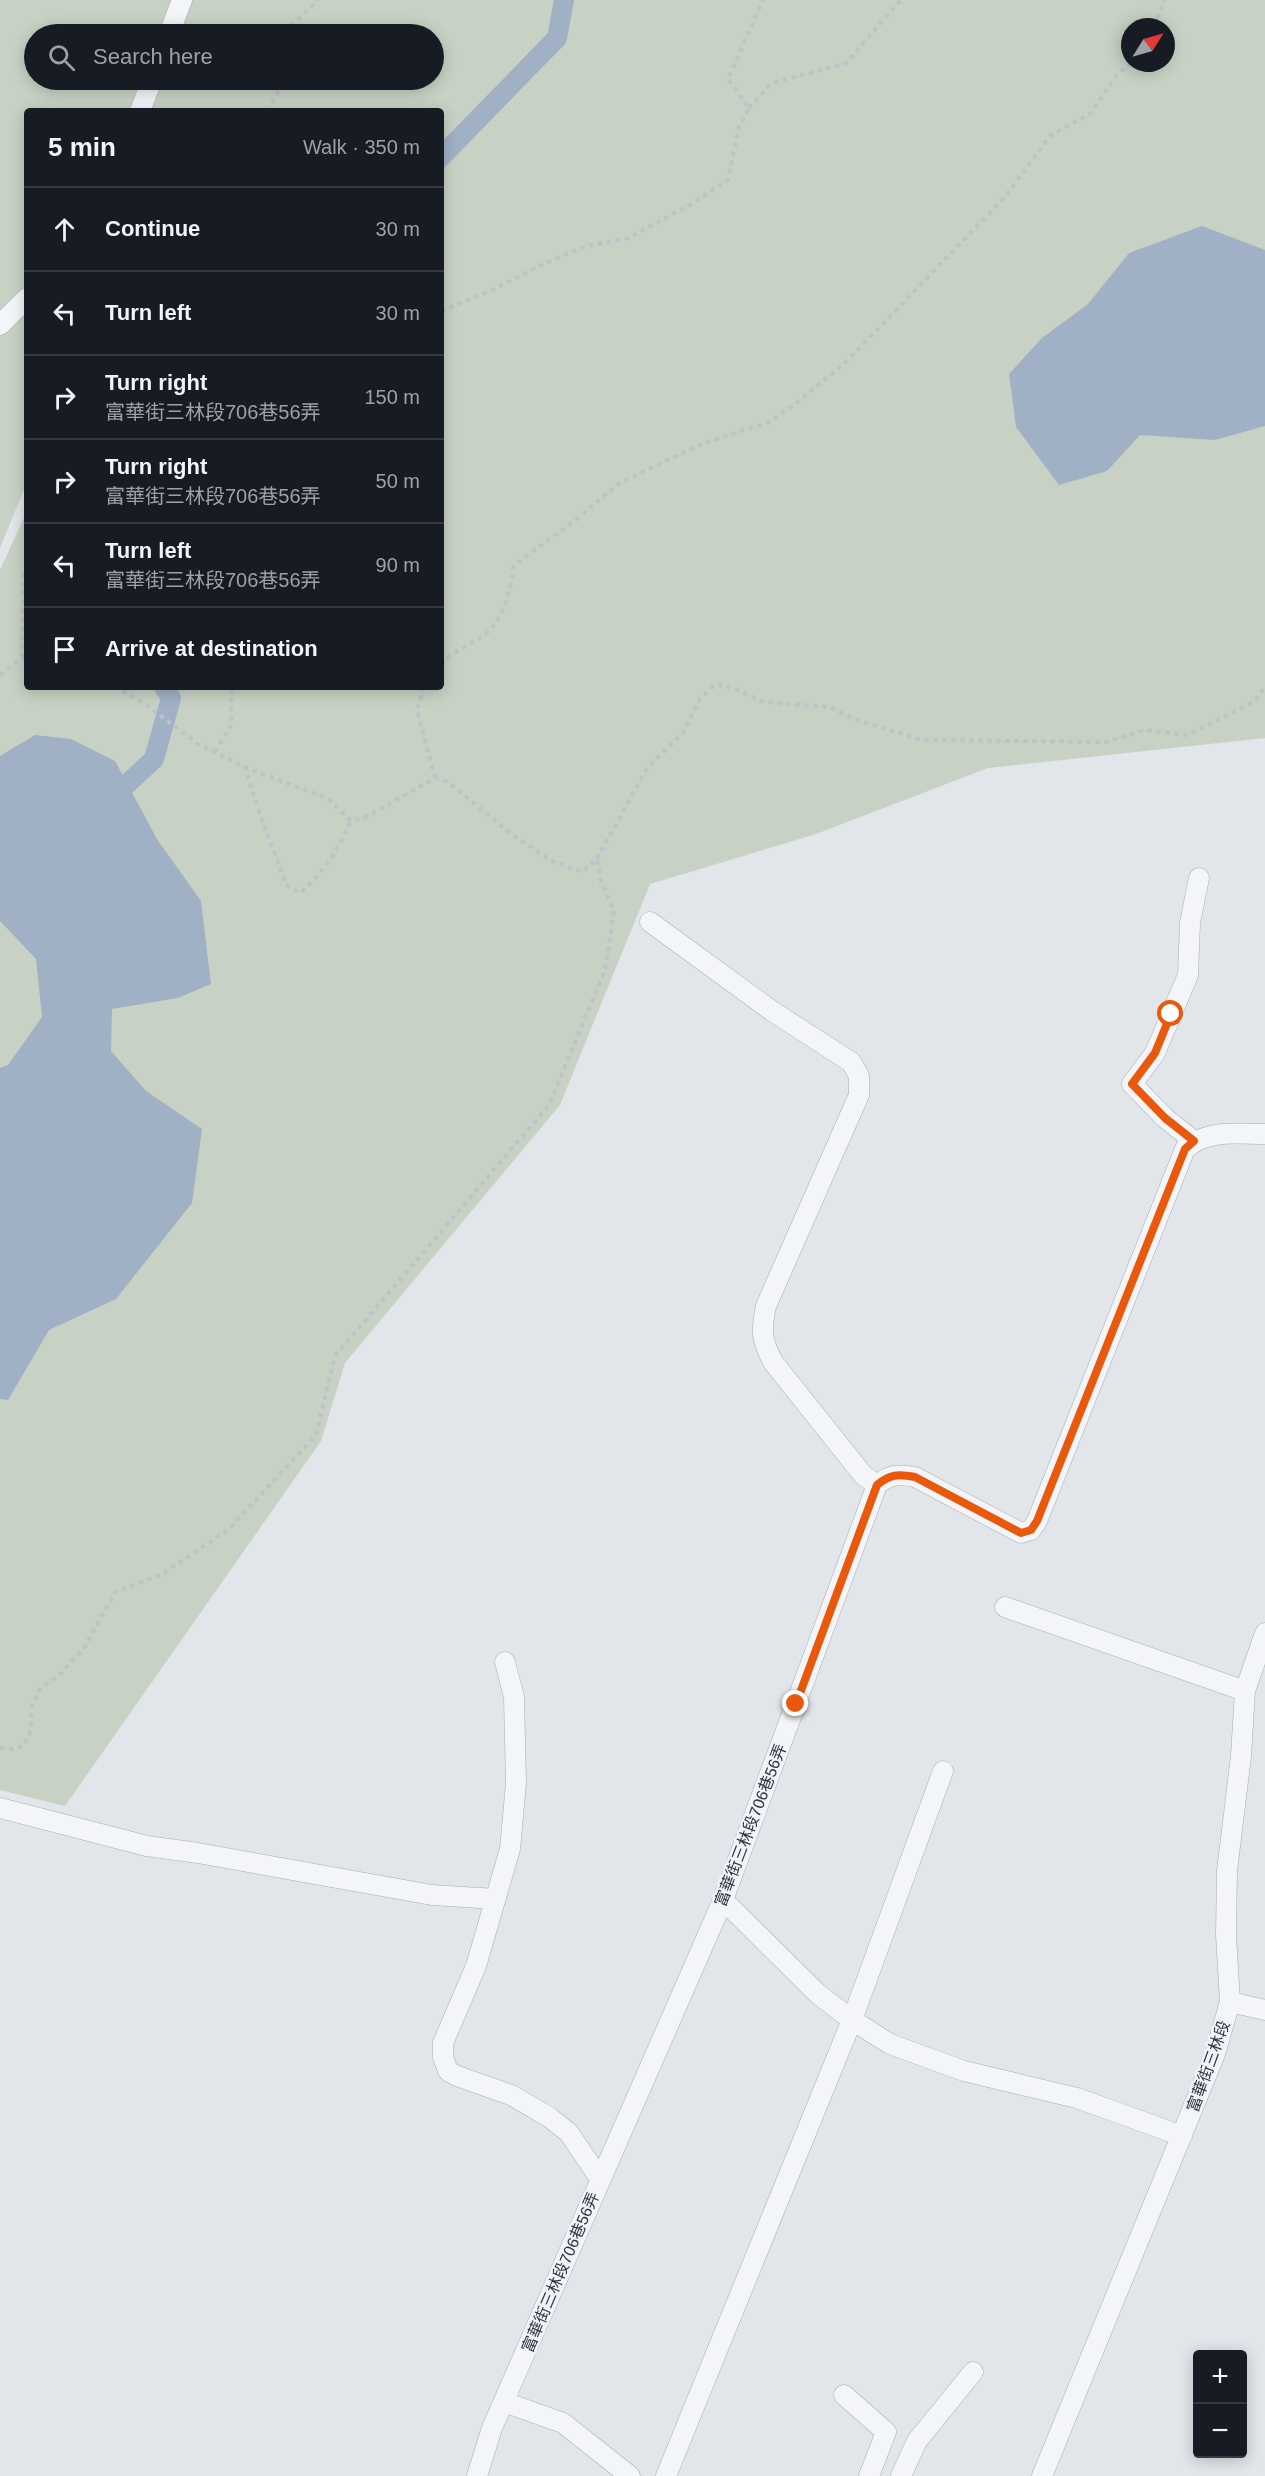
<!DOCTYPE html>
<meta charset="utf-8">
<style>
body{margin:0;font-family:Helvetica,"Noto Sans TC",sans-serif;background:#242831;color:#f1f3f6}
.controls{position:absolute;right:18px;bottom:18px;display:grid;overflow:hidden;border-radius:6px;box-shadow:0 3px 15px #0003}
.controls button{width:54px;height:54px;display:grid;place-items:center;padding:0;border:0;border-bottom:2px solid #363941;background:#171b24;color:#f1f3f6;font:30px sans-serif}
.compass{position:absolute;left:1121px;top:18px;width:54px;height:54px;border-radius:50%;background:#171b24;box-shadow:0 3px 15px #0003;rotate:53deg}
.stop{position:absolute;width:18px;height:18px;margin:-14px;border:4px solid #ea580c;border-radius:50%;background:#fff}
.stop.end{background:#ea580c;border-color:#fff;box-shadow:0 2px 6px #0008}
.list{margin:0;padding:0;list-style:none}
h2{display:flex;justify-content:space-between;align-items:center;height:78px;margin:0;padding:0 24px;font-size:26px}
h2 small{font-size:20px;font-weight:400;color:#9ea1a6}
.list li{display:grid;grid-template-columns:39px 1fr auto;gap:18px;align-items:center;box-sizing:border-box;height:84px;padding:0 24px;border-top:2px solid #363941}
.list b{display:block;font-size:22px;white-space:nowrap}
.list p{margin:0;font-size:20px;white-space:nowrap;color:#9ea1a6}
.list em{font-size:20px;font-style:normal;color:#9ea1a6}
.icon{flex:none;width:33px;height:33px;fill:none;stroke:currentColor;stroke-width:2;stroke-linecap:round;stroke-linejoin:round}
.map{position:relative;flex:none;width:1265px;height:2476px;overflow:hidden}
.search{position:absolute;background:#171b24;box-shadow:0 3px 15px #0003;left:24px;top:24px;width:420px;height:66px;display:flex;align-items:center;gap:15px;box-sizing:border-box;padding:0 21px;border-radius:33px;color:#9ea1a6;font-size:22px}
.panel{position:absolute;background:#171b24;box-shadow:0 3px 15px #0003;left:24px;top:108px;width:420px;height:582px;border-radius:6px}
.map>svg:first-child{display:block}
</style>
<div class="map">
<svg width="1265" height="2476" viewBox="0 0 1265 2476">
<rect width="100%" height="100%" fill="#e2e5e9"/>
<path fill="#c7d2c4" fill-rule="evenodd" d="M0,0h1265v738l-277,30 -172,66 -166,50 -90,221 -215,258 -24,78 -256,365 -65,-16v-1220l27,-59v176h414v-576h-414v371l-27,66zM1130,27h36v36h-36zM34,34h400v46h-400z"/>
<path fill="#a0b1c6" d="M1202,226l63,24v176l-50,14 -75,-5 -33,36 -48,14 -43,-58 -7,-53 33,-36 46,-34 41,-51z
M35,735l36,4 44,22 42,78 44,62 10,83 -33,14 -66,11 -1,42 35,40 56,38 -10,74 -76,96 -67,31 -41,70 -8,-1v-331l8,-3 34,-48 -6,-58 -36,-38v-165z"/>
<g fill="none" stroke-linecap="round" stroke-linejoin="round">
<path stroke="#a0b1c6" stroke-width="20" d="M441,157l116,-119 7,-38
M108,802l46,-43 17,-61 -7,-11"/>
<defs>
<path id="minor" d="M169,34l13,-34
M140,111l12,-31
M0,325l27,-27
M650,922l122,89 79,51 8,14v19l-93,211c-5,25 -5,33 7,56l90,113 14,10
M1194,1141l-29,-23 -33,-34 23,-31 33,-78 2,-52 9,-45
M1005,1607l240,84
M505,1662l9,35 2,86 -6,66 -34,117 -33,77v14l5,14 9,5 54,19 38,22 20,16 31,46
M0,1808l147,38 51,7 234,42 64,4
M723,1900l95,94 34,26 38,24 74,27 113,27 105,38
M1230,2002l35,8
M844,2395l42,37 -17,44
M504,2402l59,21 67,53
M477,2476l15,-48 231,-528 154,-415c13,-11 21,-11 38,-8l106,56 10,-3 6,-9 148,-372c22,-20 52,-15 80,-15
M666,2476l186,-456 91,-249
M901,2476l16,-35 56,-69
M1042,2476l173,-422 15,-52 -4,-67 1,-64 14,-115 4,-65 20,-58"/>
</defs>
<use href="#minor" stroke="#a8acb3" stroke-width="21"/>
<path stroke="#c0c2c8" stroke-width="4" stroke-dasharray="4.5 4.5" stroke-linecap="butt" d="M1154,27l11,-27
M290,34l-1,-6 29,-28
M749,108l23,-25 73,-19 56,-64
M268,111l16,-31
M441,311l47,-19 51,-26 47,-20 40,-7 62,-33 40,-26 11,-54 10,-18 -21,-29 35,-79
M22,658l2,-85 3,-10
M441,665c13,-16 35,-21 49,-35 16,-18 21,-42 24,-65l58,-42 46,-39 81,-39 70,-23 30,-21 49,-41 156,-162 46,-62 41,-23 24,-36 16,-14
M0,675l22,-17 5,1
M424,687l-7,23 18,68
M215,752l16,-27v-38
M245,766c10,41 28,79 41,119l14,8c24,-21 39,-44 51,-72
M597,859l50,-91 36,-35 17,-35 16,-14 17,4 31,14 65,5 25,12 68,21 184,2 39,-12 42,5 68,-34 10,-15
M0,1748l13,1 10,-3 8,-16 1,-24 7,-16 21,-16 24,-26 31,-56 47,-18 66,-44 88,-95 19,-79 214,-251 56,-135 9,-59 -13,-30 -4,-22 -15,13 -30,-11 -38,-25 -66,-54 -13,-4 -71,40 -13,3 -24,-23 -73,-27 -56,-27 -54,-41 -29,-16"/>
<use href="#minor" stroke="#f4f5f8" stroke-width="20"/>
</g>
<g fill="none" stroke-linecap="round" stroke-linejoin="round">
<path stroke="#ea580c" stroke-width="8" d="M796,1704l81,-219c13,-11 21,-11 38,-8l106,56 10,-3 6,-9 148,-372 9,-8 -29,-23 -33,-34 23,-31 16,-39"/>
</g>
<g text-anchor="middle" stroke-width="5" stroke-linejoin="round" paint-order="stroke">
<g font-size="16" fill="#2c323f" stroke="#f1f3f7">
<text transform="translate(750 1825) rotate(-69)" y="6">富華街三林段706巷56弄</text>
<text transform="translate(1208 2066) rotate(-70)" y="6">富華街三林段</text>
<text transform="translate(560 2272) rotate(-67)" y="6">富華街三林段706巷56弄</text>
</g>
</g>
</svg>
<div class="controls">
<button>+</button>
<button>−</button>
</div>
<svg class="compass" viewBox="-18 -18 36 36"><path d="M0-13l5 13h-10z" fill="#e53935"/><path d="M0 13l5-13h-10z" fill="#9ea1a6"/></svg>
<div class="stop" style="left:1171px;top:1014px"></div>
<div class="stop end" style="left:796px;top:1704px"></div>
<div class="search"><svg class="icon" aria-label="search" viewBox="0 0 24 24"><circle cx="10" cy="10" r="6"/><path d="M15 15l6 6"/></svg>Search here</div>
<section class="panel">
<h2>5 min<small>Walk · 350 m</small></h2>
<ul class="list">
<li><svg class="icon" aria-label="ahead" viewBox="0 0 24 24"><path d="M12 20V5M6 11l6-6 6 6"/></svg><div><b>Continue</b></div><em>30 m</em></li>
<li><svg class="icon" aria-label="left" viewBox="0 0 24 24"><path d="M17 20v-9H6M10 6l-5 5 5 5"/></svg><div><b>Turn left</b></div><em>30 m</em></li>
<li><svg class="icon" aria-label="right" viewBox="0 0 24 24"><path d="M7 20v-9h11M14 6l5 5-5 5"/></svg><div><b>Turn right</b><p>富華街三林段706巷56弄</p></div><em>150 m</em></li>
<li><svg class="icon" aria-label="right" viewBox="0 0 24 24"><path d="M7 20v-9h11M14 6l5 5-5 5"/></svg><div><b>Turn right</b><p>富華街三林段706巷56弄</p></div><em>50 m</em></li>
<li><svg class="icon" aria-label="left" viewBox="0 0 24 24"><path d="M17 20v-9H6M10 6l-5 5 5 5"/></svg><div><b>Turn left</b><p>富華街三林段706巷56弄</p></div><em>90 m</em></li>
<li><svg class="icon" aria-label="arrive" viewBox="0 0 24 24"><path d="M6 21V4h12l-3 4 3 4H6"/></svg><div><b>Arrive at destination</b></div></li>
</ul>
</section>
</div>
